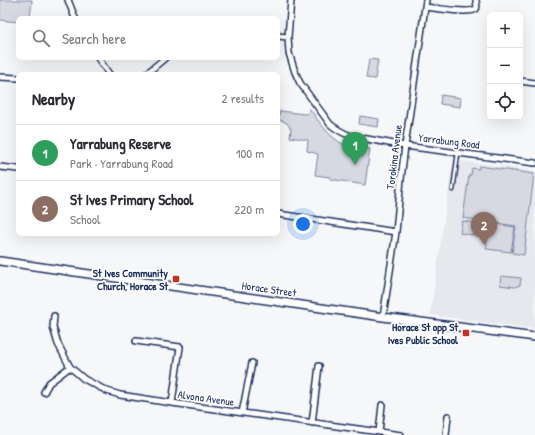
<!DOCTYPE html>
<meta charset="utf-8">
<style>
body{margin:0;font-family:"Patrick Hand",sans-serif;background:#f7f7f7;color:#2b2b33}
.controls{position:absolute;right:12px;top:12px;display:grid;overflow:hidden;border-radius:6px;box-shadow:0 4px 16px #0002}
.controls button{width:36px;height:36px;display:grid;place-items:center;padding:0;border:0;border-bottom:1px solid #e1e1e2;background:#fff;color:#2b2b33;font:20px sans-serif}
.you{position:absolute;left:303px;top:224px;width:14px;height:14px;margin:-10px;border:3px solid #fff;border-radius:50%;background:#1a73e8;box-shadow:0 0 0 6px #1a73e833}
.badge{display:grid;place-items:center;width:26px;height:26px;border-radius:50%;background:#0f766e;color:#fff;font-size:13px;font-weight:700}
.pin{position:absolute;translate:-50% -33px;filter:drop-shadow(0 1px 2px #0008)}
.pin::after{content:'';position:absolute;top:21px;width:14px;height:12px;background:inherit;clip-path:polygon(0 0,100% 0,50% 100%)}
.list{margin:0;padding:0;list-style:none}
h2{display:flex;justify-content:space-between;align-items:center;height:52px;margin:0;padding:0 16px;font-size:17px}
h2 small{font-size:13px;font-weight:400;color:#7c7c81}
.list li{display:grid;grid-template-columns:26px 1fr auto;gap:12px;align-items:center;box-sizing:border-box;height:56px;padding:0 16px;border-top:1px solid #e1e1e2}
.list b{display:block;font-size:15px;white-space:nowrap}
.list p{margin:0;font-size:13px;white-space:nowrap;color:#7c7c81}
.list em{font-size:13px;font-style:normal;color:#7c7c81}
.icon{flex:none;width:22px;height:22px;fill:none;stroke:currentColor;stroke-width:2;stroke-linecap:round;stroke-linejoin:round}
.map{position:relative;flex:none;width:535px;height:435px;overflow:hidden}
.search{position:absolute;background:#fff;box-shadow:0 4px 16px #0002;left:16px;top:16px;width:264px;height:44px;display:flex;align-items:center;gap:10px;box-sizing:border-box;padding:0 14px;border-radius:6px;color:#7c7c81;font-size:15px}
.panel{position:absolute;background:#fff;box-shadow:0 4px 16px #0002;left:16px;top:72px;width:264px;height:164px;border-radius:6px}
.map>svg:first-child{display:block}
</style>
<div class="map">
<svg width="535" height="435" viewBox="0 0 535 435">
<rect width="100%" height="100%" fill="#f6f7f9"/>
<filter id="ink" filterUnits="userSpaceOnUse"><feTurbulence type="fractalNoise" baseFrequency=".025" numOctaves="2"/><feDisplacementMap in="SourceGraphic" scale="8" xChannelSelector="R" yChannelSelector="G"/><feConvolveMatrix kernelMatrix="1 2 1 2 8 2 1 2 1" color-interpolation-filters="sRGB"/></filter>
<g filter="url(#ink)">
<path fill="#e6e8ee" d="M453,160l82,11v158l-105,-14z"/>
<path fill="#d6d9e2" stroke="#7884a0" d="M0,0h32l-2,18h-12v4l-18,-2z
M369,59l9,1 -3,19 -9,-1z
M441,95l20,3 -1,9 -20,-3z
M309,108c10,13 20,30 36,37 7,3 17,2 25,4l-5,36 -35,-6v-2l-15,-2 3,-21 -11,-3 1,-11 -18,-3 1,-8 -4,-6 -9,-4 2,-8 24,3h3l2,-3z
M360,116l19,3 -1,8 -19,-3z
M479,166l55,8 -10,81 -12,-2 4,-27 -53,-8 6,-43h2l1,-7 7,1z
M462,221l24,3 -2,13 -24,-4z
M489,223l26,4 -4,25 -25,-3z
M501,276l20,2 -1,7 -5,2 -15,-2z"/>
<g fill="none" stroke-linecap="round" stroke-linejoin="round">
<defs>
<path id="service" d="M453,190l5,-37"/>
<path id="minor" d="M68,0l7,18
M291,0l-3,37 1,16 6,19 5,11 30,41c7,6 13,9 21,12l54,10 130,17
M425,7c9,1 45,7 51,2 2,-2 0,-6 0,-9
M278,36l10,1
M98,58l11,16
M146,74l19,-16
M0,77l18,1
M520,81l15,2
M0,167l18,2
M278,214l118,18
M54,316l-1,11 5,17 12,23 14,12 23,12 13,4 52,8 229,32
M383,317l13,-85 5,-53 4,-33 21,-146
M136,341l44,6 -8,56
M44,392l5,-9 21,-16
M242,413l10,-50
M312,423l7,-57
M379,432l3,-27
M446,435l2,-19"/>
<path id="secondary" d="M0,261l383,56 152,20"/>
</defs>
<use href="#service" stroke="#1b2f5e" stroke-width="5.5"/>
<use href="#minor" stroke="#1b2f5e" stroke-width="8"/>
<use href="#secondary" stroke="#1b2f5e" stroke-width="10"/>
<use href="#service" stroke="#fff" stroke-width="2.5"/>
<use href="#minor" stroke="#fff" stroke-width="5"/>
<use href="#secondary" stroke="#fff" stroke-width="7"/>
</g>
</g>
<g fill="#c8321e" stroke="#fff" stroke-width="1.5">
<rect x="172" y="275" width="8" height="8" rx="2"/>
<rect x="462" y="329" width="8" height="8" rx="2"/>
</g>
<g text-anchor="middle" stroke-width="3.5" stroke-linejoin="round" paint-order="stroke">
<g font-size="11" fill="#1b2f5e" stroke="#fff">
<text transform="translate(449 141) rotate(7)" y="4">Yarrabung Road</text>
<text transform="translate(394 157) rotate(-83)" y="4">Torokina Avenue</text>
<text transform="translate(269 289) rotate(8)" y="4">Horace Street</text>
<text transform="translate(206 398) rotate(8)" y="4">Alvona Avenue</text>
</g>
<g font-size="11" font-weight="bold" fill="#1b2f5e" stroke="#fff" text-anchor="end">
<text x="168" y="277">St Ives Community<tspan x="168" dy="13">Church, Horace St</tspan></text>
<text x="458" y="331">Horace St opp St<tspan x="458" dy="13">Ives Public School</tspan></text>
</g>
</g>
</svg>
<div class="controls">
<button>+</button>
<button>−</button>
<button><svg class="icon" aria-label="locate" viewBox="0 0 24 24"><circle cx="12" cy="12" r="6"/><path d="M12 2v4M12 18v4M2 12h4M18 12h4"/></svg></button>
</div>
<div class="you"></div>
<div class="pin badge" style="left:355px;top:165px;background:#2e9e5b">1</div>
<div class="pin badge" style="left:484px;top:245px;background:#8d6e63">2</div>
<div class="search"><svg class="icon" aria-label="search" viewBox="0 0 24 24"><circle cx="10" cy="10" r="6"/><path d="M15 15l6 6"/></svg>Search here</div>
<section class="panel">
<h2>Nearby<small>2 results</small></h2>
<ul class="list">
<li><span class="badge" style="background:#2e9e5b">1</span><div><b>Yarrabung Reserve</b><p>Park · Yarrabung Road</p></div><em>100 m</em></li>
<li><span class="badge" style="background:#8d6e63">2</span><div><b>St Ives Primary School</b><p>School</p></div><em>220 m</em></li>
</ul>
</section>
</div>
